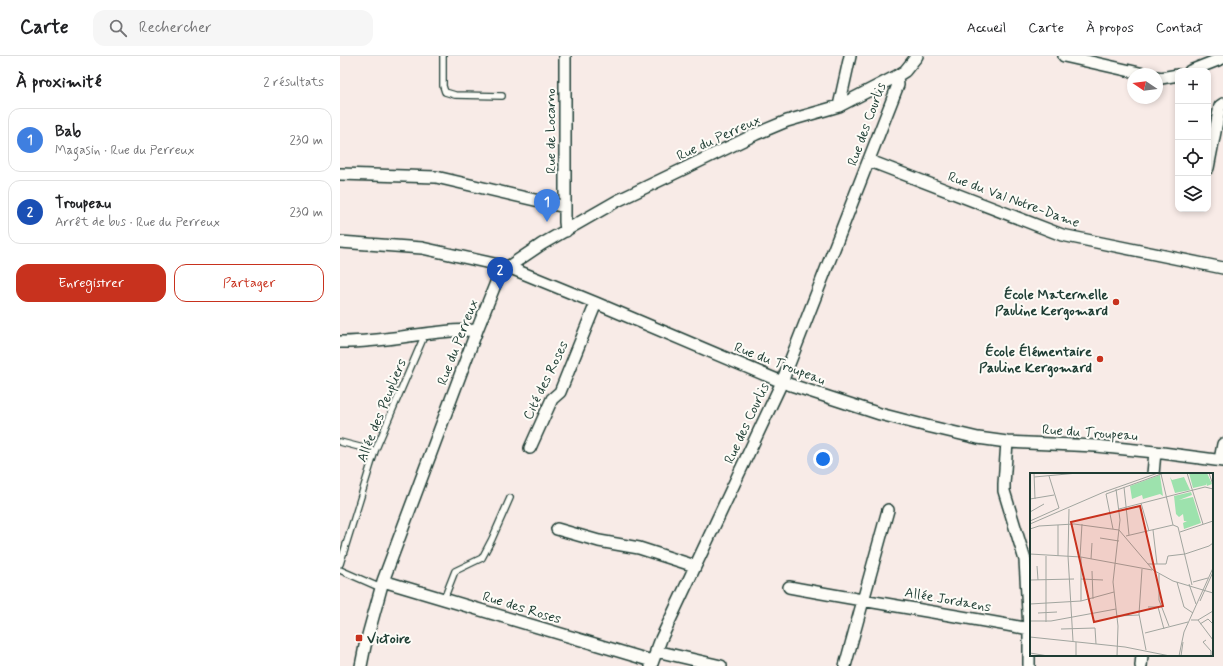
<!DOCTYPE html>
<html lang="fr">
<meta charset="utf-8">
<style>
body{margin:0;font-family:Mynerve,sans-serif;background:#f6f6f6;color:#202124}
.controls{position:absolute;right:12px;top:12px;display:grid;overflow:hidden;border-radius:8px;box-shadow:0 2px 6px #0003}
.controls button{width:36px;height:36px;display:grid;place-items:center;padding:0;border:0;border-bottom:1px solid #e0e0e0;background:#fff;color:#202124;font:20px sans-serif}
.compass{position:absolute;left:787px;top:12px;width:36px;height:36px;border-radius:50%;background:#fff;box-shadow:0 2px 6px #0003;rotate:283deg}
.you{position:absolute;left:483px;top:403px;width:14px;height:14px;margin:-10px;border:3px solid #fff;border-radius:50%;background:#1a73e8;box-shadow:0 0 0 6px #1a73e833}
.badge{display:grid;place-items:center;width:26px;height:26px;border-radius:50%;background:#c8321e;color:#fff;font-size:13px;font-weight:700}
.pin{position:absolute;translate:-50% -33px;filter:drop-shadow(0 1px 2px #0008)}
.pin::after{content:'';position:absolute;top:21px;width:14px;height:12px;background:inherit;clip-path:polygon(0 0,100% 0,50% 100%)}
.list{margin:0;padding:0;list-style:none}
h2{display:flex;justify-content:space-between;align-items:center;height:52px;margin:0;padding:0 16px;font-size:17px}
h2 small{font-size:13px;font-weight:400;color:#757577}
.list li{display:grid;grid-template-columns:26px 1fr auto;gap:12px;align-items:center;box-sizing:border-box;height:64px;margin:0 8px 8px;padding:0 8px;border:1px solid #e0e0e0;border-radius:12px}
.list b{display:block;font-size:15px;white-space:nowrap}
.list p{margin:0;font-size:13px;white-space:nowrap;color:#757577}
.list em{font-size:13px;font-style:normal;color:#757577}
.actions{display:flex;gap:8px;padding:12px 16px}
.actions a{flex:1;padding:9px 0;border:1px solid #c8321e;border-radius:12px;text-align:center;font-size:14px;color:#c8321e}
.actions .main{background:#c8321e;color:#fff}
.icon{flex:none;width:22px;height:22px;fill:none;stroke:currentColor;stroke-width:2;stroke-linecap:round;stroke-linejoin:round}
.map{position:relative;flex:none;width:883px;height:610px;overflow:hidden}
header{display:flex;align-items:center;gap:24px;box-sizing:border-box;height:56px;padding:0 20px;background:#fff;border-bottom:1px solid #e0e0e0}
header strong{font-size:19px}
nav{display:flex;gap:22px;margin-inline-start:auto;font-size:14px}
.search{width:280px;height:36px;background:#f6f6f6;display:flex;align-items:center;gap:10px;box-sizing:border-box;padding:0 14px;border-radius:12px;color:#757577;font-size:15px}
main{display:flex}
aside{flex:1;background:#fff}
.map>svg:first-child{display:block}
</style>
<header>
<strong>Carte</strong>
<div class="search"><svg class="icon" aria-label="search" viewBox="0 0 24 24"><circle cx="10" cy="10" r="6"/><path d="M15 15l6 6"/></svg>Rechercher</div>
<nav><a>Accueil</a><a>Carte</a><a>À propos</a><a>Contact</a></nav>
</header>
<main>
<aside>
<h2>À proximité<small>2 résultats</small></h2>
<ul class="list">
<li><span class="badge" style="background:#3f7fe0">1</span><div><b>Bab</b><p>Magasin · Rue du Perreux</p></div><em>230 m</em></li>
<li><span class="badge" style="background:#1a4fb4">2</span><div><b>Troupeau</b><p>Arrêt de bus · Rue du Perreux</p></div><em>230 m</em></li>
</ul>
<div class="actions"><a class="main">Enregistrer</a><a>Partager</a></div>
</aside>
<div class="map">
<svg width="883" height="610" viewBox="0 0 883 610">
<rect width="100%" height="100%" fill="#f8ebe7"/>
<filter id="ink" filterUnits="userSpaceOnUse"><feTurbulence type="fractalNoise" baseFrequency=".025" numOctaves="2"/><feDisplacementMap in="SourceGraphic" scale="8" xChannelSelector="R" yChannelSelector="G"/><feConvolveMatrix kernelMatrix="1 2 1 2 8 2 1 2 1" color-interpolation-filters="sRGB"/></filter>
<g filter="url(#ink)">
<g fill="none" stroke-linecap="round" stroke-linejoin="round">
<defs>
<path id="service" d="M103,0v30l2,6 10,3 47,1
M0,386l35,9
M0,508l35,-113 50,-117
M0,514l41,18
M104,543l11,-28 27,-13 10,-19 18,-41"/>
<path id="minor" d="M225,0v166l1,9
M724,0l80,18
M850,15l33,-13
M817,21l4,1 17,-3
M499,50l11,-50
M530,105l192,74 161,33
M868,112l12,-62 3,-2
M0,118l96,3 129,30
M0,186l82,6 86,19 88,36 186,79 98,32 47,12 51,12 29,4 89,4 59,6 68,9
M0,286c46,1 91,-13 137,-12
M667,386l-3,42v7l21,69 4,69v37
M190,392l22,-49 8,-7 36,-89
M880,404l3,-16
M813,418l2,-22
M217,473l42,12 40,7 56,18
M43,525l269,80
M449,531c80,15 160,27 240,42
M316,595l65,15
M21,610l4,-20 18,-65 94,-251 22,-55 9,-8 34,-23 75,-43 139,-67 31,-13 52,-15 58,-30 8,-5 12,-15
M311,610l10,-27 121,-257 116,-297 -1,-9
M505,610l43,-156
M801,610l1,-11"/>
</defs>
<use href="#service" stroke="#1f3d34" stroke-width="8"/>
<use href="#minor" stroke="#1f3d34" stroke-width="14"/>
<use href="#service" stroke="#fdfcf7" stroke-width="5.5"/>
<use href="#minor" stroke="#fdfcf7" stroke-width="11"/>
</g>
</g>
<g fill="#c8321e" stroke="#fdfcf7" stroke-width="1.5">
<circle cx="776" cy="246" r="4"/>
<circle cx="760" cy="303" r="4"/>
<rect x="15" y="578" width="8" height="8" rx="2"/>
</g>
<g text-anchor="middle" stroke-width="4" stroke-linejoin="round" paint-order="stroke">
<g font-size="14" fill="#1f3d34" stroke="#fdfcf7">
<text transform="translate(526 68) rotate(-70)" y="5">Rue des Courlis</text>
<text transform="translate(210 75) rotate(-90)" y="5">Rue de Locarno</text>
<text transform="translate(378 81) rotate(-25)" y="5">Rue du Perreux</text>
<text transform="translate(674 143) rotate(20)" y="5">Rue du Val Notre-Dame</text>
<text transform="translate(117 286) rotate(-69)" y="5">Rue du Perreux</text>
<text transform="translate(440 307) rotate(21)" y="5">Rue du Troupeau</text>
<text transform="translate(205 324) rotate(-64)" y="5">Cité des Roses</text>
<text transform="translate(41 354) rotate(-68)" y="5">Allée des Peupliers</text>
<text transform="translate(406 367) rotate(-65)" y="5">Rue des Courlis</text>
<text transform="translate(750 376) rotate(4)" y="5">Rue du Troupeau</text>
<text transform="translate(608 543) rotate(10)" y="5">Allée Jordaens</text>
<text transform="translate(182 551) rotate(17)" y="5">Rue des Roses</text>
</g>
<g font-size="14" font-weight="bold" fill="#1f3d34" stroke="#fdfcf7" text-anchor="end">
<text x="768" y="243">École Maternelle<tspan x="768" dy="16">Pauline Kergomard</tspan></text>
<text x="752" y="300">École Élémentaire<tspan x="752" dy="16">Pauline Kergomard</tspan></text>
<text x="27" y="587" text-anchor="start">Victoire</text>
</g>
</g>
<g transform="translate(690 417)">
<rect width="183" height="183" fill="#f8ebe7"/>
<path d="M159,0h18l5,11 -5,2 -1,-3v2l-13,3zM130,2l3,21 -3,-2 -17,5 -1,-4 -10,4 -2,-13zM140,4l2,3 12,-3 6,13 -15,3zM161,19l1,3 -13,5 14,-3 8,26 -17,6 -1,-6 4,-2h-3l-1,-7 -4,3 -3,-3 -2,-18z" fill="#9de2ad"/>
<path fill="none" stroke="#a1a59f" stroke-width="1" d="M4,0l1,26M157,0l16,51M179,0l4,12M131,1l12,51M4,4l44,-4M94,14l5,48M86,16l4,31 -7,62 5,44 -1,30M0,26l24,-4M111,30l8,28M39,36l-1,47 5,85M89,36l86,-22 8,2M0,39l14,-8M0,48l29,-13 -10,-32M0,51l74,-32 54,-19M0,56l9,-3 35,-2 45,6 34,40 20,11 40,12M83,56l-7,-35 58,-21M123,57l4,34M150,59l33,-11M96,63l47,-11 5,2 14,58M70,65l19,3M0,81l51,3 71,13M28,83v-31M50,84l2,-33M51,84v44M61,86l1,-16M118,91h18l2,-8 17,-2 24,-8 4,-3M7,93l1,14M112,96l-3,45 7,36M62,98l1,28M129,101v26l10,26M51,106l22,1M0,107l44,-1M147,109l7,25 9,6M163,109l15,-4M159,111l7,20M170,128l13,-29M0,131l51,-3 33,-9M118,134h10l6,22M8,140l19,-1M87,143l22,-1M161,147h7l15,20M168,147l15,-9M0,148h21l65,-12M16,149v-66M170,151l8,-5 5,5M31,156l34,-1 1,16M115,160l43,-11M0,164l95,10 45,9M176,167l-3,2 8,9v5M0,180l18,3M46,183v-14M149,183l5,-24 29,-64M151,183l2,-14"/>
<path fill="#c8321e" fill-opacity="0.15" stroke="#c8321e" stroke-width="2" d="M110,33l23,100 -69,16 -23,-100z"/>
<rect width="183" height="183" fill="none" stroke="#1f3d34" stroke-width="2"/>
</g>
</svg>
<div class="controls">
<button>+</button>
<button>−</button>
<button><svg class="icon" aria-label="locate" viewBox="0 0 24 24"><circle cx="12" cy="12" r="6"/><path d="M12 2v4M12 18v4M2 12h4M18 12h4"/></svg></button>
<button><svg class="icon" aria-label="layers" viewBox="0 0 24 24"><path d="M12 4l9 5-9 5-9-5zM3 14l9 5 9-5"/></svg></button>
</div>
<svg class="compass" viewBox="-18 -18 36 36"><path d="M0-13l5 13h-10z" fill="#e53935"/><path d="M0 13l5-13h-10z" fill="#757577"/></svg>
<div class="you"></div>
<div class="pin badge" style="left:207px;top:166px;background:#3f7fe0">1</div>
<div class="pin badge" style="left:160px;top:234px;background:#1a4fb4">2</div>
</div>
</main>
